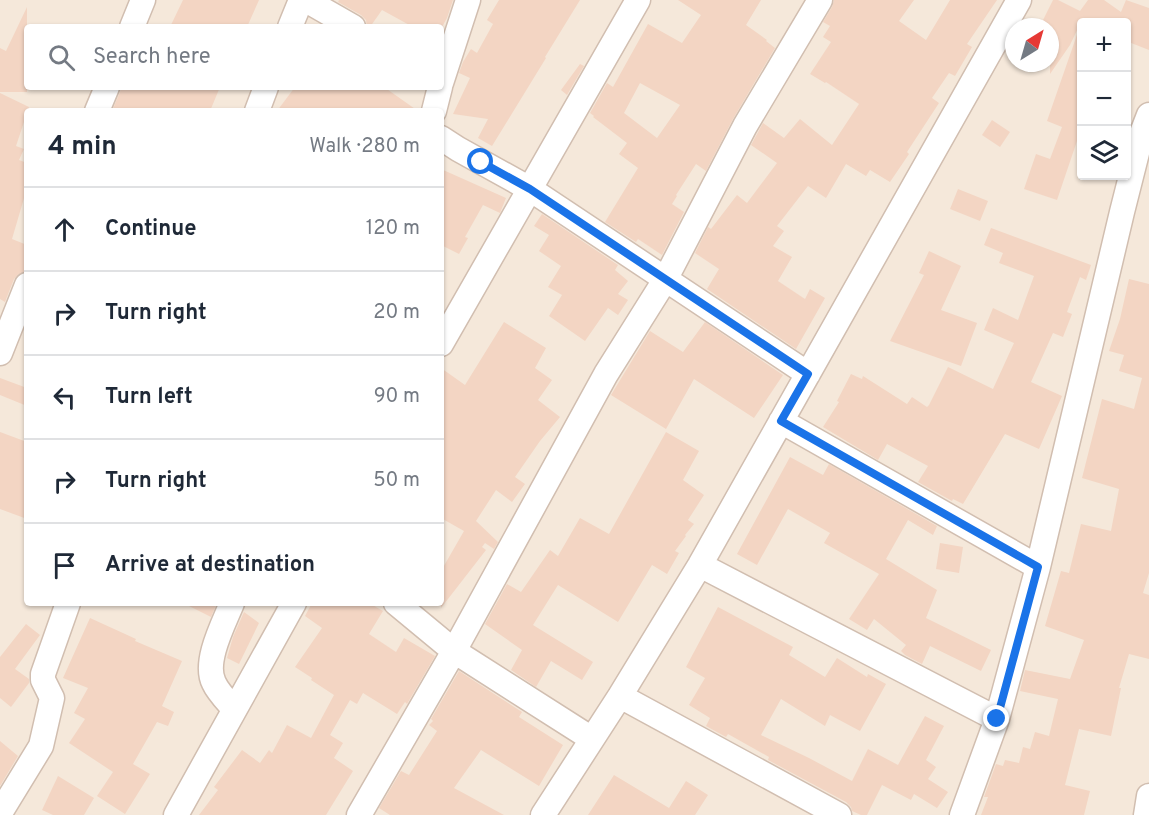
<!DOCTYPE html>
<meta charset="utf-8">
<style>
body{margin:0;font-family:Overpass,sans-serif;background:#f2f2f3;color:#1f2937}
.controls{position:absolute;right:18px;top:18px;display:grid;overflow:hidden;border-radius:6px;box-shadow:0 2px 4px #0004}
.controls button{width:54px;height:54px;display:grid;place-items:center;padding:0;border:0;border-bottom:2px solid #e0e1e3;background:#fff;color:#1f2937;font:30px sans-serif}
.compass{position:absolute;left:1005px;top:18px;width:54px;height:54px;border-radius:50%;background:#fff;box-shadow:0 2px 4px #0004;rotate:37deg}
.stop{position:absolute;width:18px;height:18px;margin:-14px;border:4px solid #1a73e8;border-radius:50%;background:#fff}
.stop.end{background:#1a73e8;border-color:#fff;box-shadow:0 2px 6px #0008}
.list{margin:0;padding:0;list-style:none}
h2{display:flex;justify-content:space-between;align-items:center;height:78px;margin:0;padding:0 24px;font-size:26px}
h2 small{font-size:20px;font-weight:400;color:#747a83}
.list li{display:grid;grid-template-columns:39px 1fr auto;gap:18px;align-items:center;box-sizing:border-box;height:84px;padding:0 24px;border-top:2px solid #e0e1e3}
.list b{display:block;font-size:22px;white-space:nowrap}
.list em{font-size:20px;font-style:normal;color:#747a83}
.icon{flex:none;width:33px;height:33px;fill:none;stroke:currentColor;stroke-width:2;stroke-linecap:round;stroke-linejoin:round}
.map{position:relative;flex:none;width:1149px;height:815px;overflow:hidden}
.search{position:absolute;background:#fff;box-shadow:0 2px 4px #0004;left:24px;top:24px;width:420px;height:66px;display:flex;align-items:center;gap:15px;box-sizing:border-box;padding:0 21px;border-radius:6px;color:#747a83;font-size:22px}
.panel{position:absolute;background:#fff;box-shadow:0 2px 4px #0004;left:24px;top:108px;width:420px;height:498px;border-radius:6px}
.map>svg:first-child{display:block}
</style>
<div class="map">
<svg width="1149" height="815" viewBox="0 0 1149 815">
<rect width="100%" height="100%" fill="#fdf6ec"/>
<path fill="#f5e8da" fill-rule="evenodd" d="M0,0h1149v815h-1149zM1082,22h44v154h-44zM27,27h414v60h-414zM1014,27h36v36h-36zM27,111h414v492h-414z"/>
<path fill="#f3d5c3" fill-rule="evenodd" d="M183,0h76l-12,27h-77z
M339,0h114l-6,18 -5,9h-29l-31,-17 -12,17h-3l-1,-7 -5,-5 -23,-13z
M499,0h81l-35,57 1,1 -54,88 -14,-8 10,-19 -35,-5 17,-36 -11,-5 4,-11 8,-13 6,4 16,-29 -6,-4z
M678,0h83l-15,25 21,15 -1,1 9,7 -42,71 -27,52 -10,-7 -20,31 1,1 -5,8 12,8 -22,43 -24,-16 -2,3 -31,-20 33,-54 -19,-14 8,-11 -34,-26 1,-1 -4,-3 17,-30 6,4 35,-63 34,19 19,-28zM640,83l40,22 -23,33 -33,-25z
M834,0h80l-15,21 27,19 24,-40h47l-30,44 5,3 -17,29 -6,-3 -17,25 7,5 -32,49 2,2 -19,28 -20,-12 -4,6 -20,-12 -20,34 -18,-12 -31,40 7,5 -11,15 19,11 -14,24 27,18 5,-10 15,9 -29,51 -89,-60 12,-20 -24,-16 13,-26 3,2 26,-34 10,8 30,-40 -26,-18 12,-22 21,15 16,-19 32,26 27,-41 -33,-22 -1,1 -15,-9 21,-32 -8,-5 7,-11 -7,-4 9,-15z
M1053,0h5l22,11 8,-11h16l17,12 5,-12 23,8v42l-23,-9v-19h-45l-11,23 -20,29v-48l-8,-4z
M27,7v85h-27v-44l6,3z
M1079,29h3v114l-5,-2 -20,59 -33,-11 12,-35 14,5 12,-32 -15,-6z
M580,64l4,2 -17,29 -6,-5z
M121,87h99l-10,24h-98l8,-19z
M295,87h89l34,24h-141z
M0,93l29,14 -13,39 8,3 -5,11 8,3v25l-15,51 15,6v26l-8,3 -5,5 -9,23 -5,-3z
M992,120l18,12 -10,15 -18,-12z
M441,169l65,29 -6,15 -17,-8 -18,32 3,1 -9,16 -18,-9z
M958,189l30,12 -8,20 -30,-12z
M542,214l76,51 -3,5 13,11 -10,13 10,6 -10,15 -10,-7 -23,33 -36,-25 13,-21 -14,-8 13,-21 -22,-15 10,-16 -15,-9z
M991,228l100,37 -5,15 -6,-3 -13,35 5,2 -9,23 -10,-4 -22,49 31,14 -23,53 -34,-15 -42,70 -10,-5 -1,2 -34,-19 10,-16 -41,-22 -9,16 -55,-33 16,-25 -2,-1 14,-27 11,5 1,-3 44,28 5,-7 15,10 2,-2 19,-38 45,22 21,-46 -30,-13 9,-22 25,12 16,-44 -35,-13 4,-10 -19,-8z
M929,251l32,15 -20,44 36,13 -16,43 -71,-25 34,-66 -5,-2z
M1129,279l20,5v289l-6,20 6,2v64l-20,-5 -10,34h2l-10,48 -32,-7 -14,56 25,6 -6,24h-103l7,-18h-4l12,-33 7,2 2,-6 14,3 4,-16 7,2 5,-17 14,4 9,-37 -38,-8 5,-21 45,9 14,-39 -39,-14 16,-55 8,2 12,-49 30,7 8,-42 -37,-11 20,-79 32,10 8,-31 -23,-7 5,-16 -15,-4 11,-32z
M504,322l42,26 -11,20 17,12 -14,20 22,17 -20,24 -25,36 10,7 -13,18 -16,-12 -20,31 22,21 -4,7 -9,-6 -3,4 4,3 -45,58v-37l23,-40 -23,-13v-150l24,17z
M705,322l78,53 -29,43 -60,-39 -28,50 -55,-34 39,-64 33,21z
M0,378l27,10v18l-27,-11z
M0,432l27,10v77l-27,-10z
M666,432l33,19 -16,29 21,15 -16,25 6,4 -9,11 1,1 -11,15 4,2 -12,21 -15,-9 -34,57 -60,-37 -25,40 60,37 -11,18 -31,-19 -15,26 -25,-17 11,-20 -37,-26 22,-40 14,8 29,-42 8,6 22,-38 29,16z
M790,457l33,18 6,-11 108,62 -4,9 -25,-15 -22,39 51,31 -11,28 65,32 -10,21 -51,-25 -8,18 -17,-9 -4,-4 5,-6 -32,-26 -7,11 -18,-11 30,-45 -55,-31 6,-10 -42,-24 -31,56 -20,-11z
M940,543l23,4 -4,26 -23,-4z
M183,603h34l-6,14z
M312,603h57l14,8 -14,23 27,18 8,-14 31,18 -28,48 -2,-2 -8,12 -34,-21 -6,11 -7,-4 -20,35 13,8 -9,15 19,13 -27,44h-127l19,-25 -4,-3 28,-37 18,13 9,-13 3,3 15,-28 24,13 23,-43 -23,-15 1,-2 -17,-11 27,-39 -17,-12z
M718,607l75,40 -4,8 36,22 12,-19 30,19 1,-3 18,10 -26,47 -30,-16 -5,11 -44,-27 -20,36 48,23 43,23 16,-32 30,16 27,-49 19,10 -18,34 10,7 -8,12 20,13 -11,16 -23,-14 -3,6 -29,-15 -15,30h-6l-9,-4 -1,-4 -5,-5 -78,-42 1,-3 -41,-23 -2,3 -20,-11 4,-8 -21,-13 16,-27 -19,-11z
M244,612l15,11 -20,41 -12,-6 6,-21z
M90,618l46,21 -1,2 47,20 -20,45 12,6 -6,14 -11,-4 -24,42 17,10 -25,40 -28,-18 16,-24 -44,-29 16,-24 -11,-6 14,-25 -25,-10z
M26,624l14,11 -25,34 14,10v4l-18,24 -11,-9v-41z
M459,671l63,41 -3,5 44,28 -24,41 -58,-36 -27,38 50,27h-114l-11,-7 22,-37 8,4 28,-44 -8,-6 4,-4 -2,-2z
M0,741l18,15 -18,30z
M614,775l55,33 17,-27 22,14 -13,20h-107z
M58,776l36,22 -10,17h-31l-11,-5z"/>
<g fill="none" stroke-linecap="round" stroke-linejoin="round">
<defs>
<path id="minor" d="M306,0l47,27
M132,27l11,-27
M290,27l11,-27
M441,83l27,-83
M97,111l10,-24
M257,111l9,-24
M434,111l6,-24
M441,138l17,11 72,40 278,185
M441,344l197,-344
M0,353l27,-68
M781,421l257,146
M700,565l297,154
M232,603c-8,20 -29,59 -18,80 4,9 13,18 20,26
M396,603l58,48 138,88
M620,696l219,119
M0,813l41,-67 11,-48 -9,-18v-6l25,-71
M176,815l118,-212
M359,815l95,-164 152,-277 59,-94 80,-154 75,-126
M543,815l77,-119 80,-131 319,-565
M962,815l35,-96 41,-152 84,-355 20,-79 7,-18
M1146,815l3,-19"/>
</defs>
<use href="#minor" stroke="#d1beb0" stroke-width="27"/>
<use href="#minor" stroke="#fff" stroke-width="24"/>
</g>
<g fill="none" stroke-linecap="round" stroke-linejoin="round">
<path stroke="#1a73e8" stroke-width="8" d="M481,162l49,27 278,185 -27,47 257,146 -41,152"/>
</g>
</svg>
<div class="controls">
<button>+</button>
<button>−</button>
<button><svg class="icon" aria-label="layers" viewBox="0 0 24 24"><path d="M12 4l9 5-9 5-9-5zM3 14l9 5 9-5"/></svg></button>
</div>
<svg class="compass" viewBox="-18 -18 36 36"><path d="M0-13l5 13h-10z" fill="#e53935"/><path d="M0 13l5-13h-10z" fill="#747a83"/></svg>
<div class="stop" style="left:481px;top:162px"></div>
<div class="stop end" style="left:997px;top:719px"></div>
<div class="search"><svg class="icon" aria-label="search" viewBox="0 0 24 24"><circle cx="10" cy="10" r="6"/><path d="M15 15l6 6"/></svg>Search here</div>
<section class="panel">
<h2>4 min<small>Walk · 280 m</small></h2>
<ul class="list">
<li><svg class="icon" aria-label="ahead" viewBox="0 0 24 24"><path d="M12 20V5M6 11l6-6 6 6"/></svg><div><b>Continue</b></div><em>120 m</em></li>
<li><svg class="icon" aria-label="right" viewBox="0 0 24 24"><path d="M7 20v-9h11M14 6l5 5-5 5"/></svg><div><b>Turn right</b></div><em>20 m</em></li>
<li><svg class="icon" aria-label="left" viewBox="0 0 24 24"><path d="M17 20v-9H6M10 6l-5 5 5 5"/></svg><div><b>Turn left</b></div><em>90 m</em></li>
<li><svg class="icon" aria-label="right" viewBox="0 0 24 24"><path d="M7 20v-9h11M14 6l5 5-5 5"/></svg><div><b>Turn right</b></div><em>50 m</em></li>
<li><svg class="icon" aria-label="arrive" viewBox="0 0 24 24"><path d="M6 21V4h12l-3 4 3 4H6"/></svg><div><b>Arrive at destination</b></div></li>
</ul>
</section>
</div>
